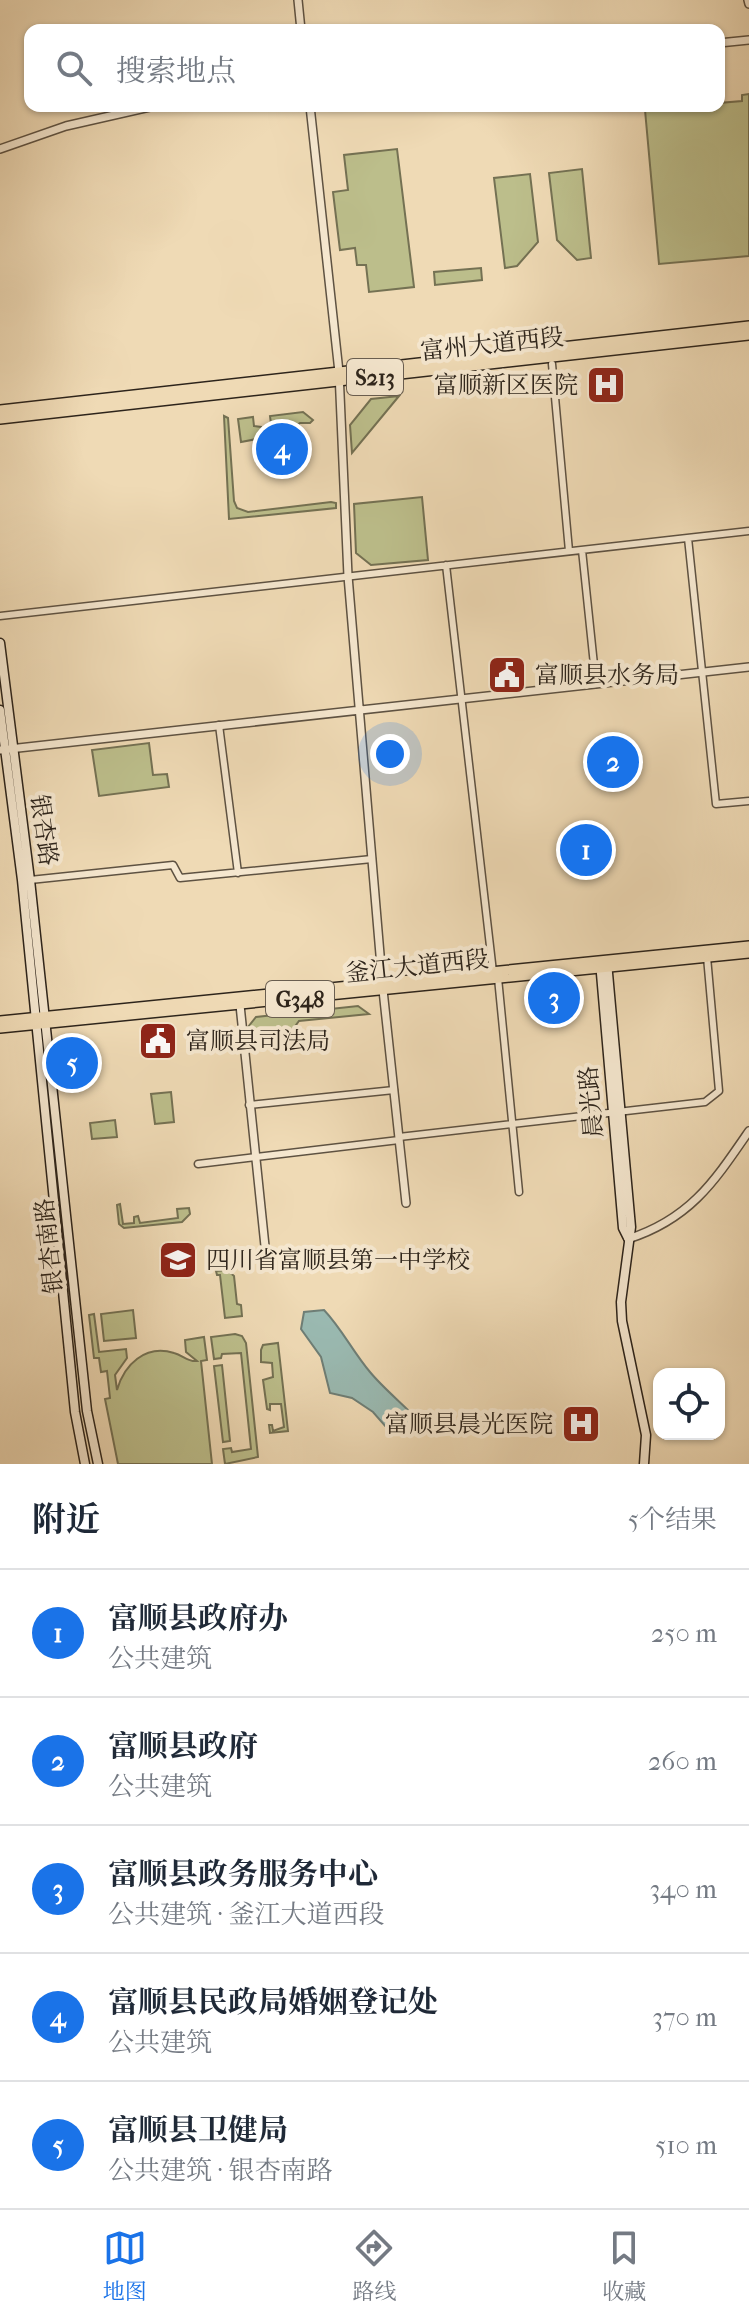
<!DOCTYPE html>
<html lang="zh">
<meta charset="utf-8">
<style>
body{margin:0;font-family:"IM FELL French Canon","Noto Serif SC",serif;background:#f6f6f7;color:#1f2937}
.controls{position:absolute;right:24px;bottom:24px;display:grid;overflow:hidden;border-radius:16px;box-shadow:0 2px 6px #0004}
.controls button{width:72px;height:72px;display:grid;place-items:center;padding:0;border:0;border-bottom:2px solid #e0e1e3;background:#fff;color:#1f2937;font:40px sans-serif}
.you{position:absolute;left:390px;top:754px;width:28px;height:28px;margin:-20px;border:6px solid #fff;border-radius:50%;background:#1a73e8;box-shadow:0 0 0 12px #1a73e833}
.badge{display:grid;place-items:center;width:52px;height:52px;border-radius:50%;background:#1a73e8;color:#fff;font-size:26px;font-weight:700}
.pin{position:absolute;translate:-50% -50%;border:4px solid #fff;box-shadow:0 2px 8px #0006}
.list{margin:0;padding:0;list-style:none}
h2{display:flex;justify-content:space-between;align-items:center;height:104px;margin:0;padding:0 32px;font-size:34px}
h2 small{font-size:26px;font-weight:400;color:#747a83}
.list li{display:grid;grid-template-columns:52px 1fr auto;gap:24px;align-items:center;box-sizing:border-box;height:128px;padding:0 32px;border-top:2px solid #e0e1e3}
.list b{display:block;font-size:30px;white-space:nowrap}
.list p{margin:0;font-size:26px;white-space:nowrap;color:#747a83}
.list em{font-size:26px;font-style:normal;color:#747a83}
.icon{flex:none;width:44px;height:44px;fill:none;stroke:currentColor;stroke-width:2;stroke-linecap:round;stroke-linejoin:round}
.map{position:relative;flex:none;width:749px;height:1464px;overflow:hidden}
.search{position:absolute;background:#fff;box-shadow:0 2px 6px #0004;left:24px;right:24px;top:24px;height:88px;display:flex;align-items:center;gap:20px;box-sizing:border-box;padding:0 28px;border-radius:16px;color:#747a83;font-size:30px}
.sheet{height:744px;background:#fff}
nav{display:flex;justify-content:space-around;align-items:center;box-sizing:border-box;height:112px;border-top:2px solid #e0e1e3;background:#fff;font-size:22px;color:#747a83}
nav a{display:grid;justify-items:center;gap:4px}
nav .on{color:#1a73e8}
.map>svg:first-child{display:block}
</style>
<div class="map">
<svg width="749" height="1464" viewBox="0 0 749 1464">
<rect width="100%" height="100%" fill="#efdab5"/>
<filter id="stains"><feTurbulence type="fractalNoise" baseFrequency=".0025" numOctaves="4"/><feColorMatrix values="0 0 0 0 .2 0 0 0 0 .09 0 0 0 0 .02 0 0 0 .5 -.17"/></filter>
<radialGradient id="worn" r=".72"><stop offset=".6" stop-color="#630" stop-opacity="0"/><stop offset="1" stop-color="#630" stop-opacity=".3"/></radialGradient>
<path fill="#bcbe8b" stroke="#747153" stroke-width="2" d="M749,94v162l-90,8 -14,-154 74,-4v-3l23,-2v-6z
M397,149l17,138 -45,5 -3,-27h-9l-2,-17 -15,2 -7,-58 15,-2 -4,-35z
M582,169l9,89 -14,2 -20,-20 -8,-67z
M530,174l8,68 -21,24 -12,2 -11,-90z
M481,268l1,12 -47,5 -1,-13z
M399,396l-47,57 -2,-28 21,-26z
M303,412l10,8 -3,3h-10l-7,5 -5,12 -8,2 -2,-4 -12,-1 -1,-10 6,-3 -1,-8z
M224,416l4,2 6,83 3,7 11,4 83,-10 5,1v5l-107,11z
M253,417l1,9 7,1 1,11 -21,4 -3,-23z
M422,497l6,63 -57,5 -15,-12 -2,-49z
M149,743l4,32 14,-1 2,13 -70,9 -7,-46z
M358,1006l11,8 -70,7 -6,8 -39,5 -6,-3v-4l8,-10z
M171,1092l3,30 -19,2 -4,-30z
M115,1120l2,17 -25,2 -2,-16z
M120,1204l3,20 11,-1v-6l4,-1 2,7 38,-5 -1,-9 12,-1 1,6 -8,8 -58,6 -5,-4 -2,-19z
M227,1270l7,6 3,28 4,1 1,11 -17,2 -5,-43h-3l-1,-4z
M133,1310l3,28 -32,3 -3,-27z
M94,1314l5,38 27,-3 1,9 -12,17 2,15c7,-25 28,-46 57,-37 9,2 13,9 23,8l-11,-9 -1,-12 19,-3 3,23 -6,1 11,103h-94l-13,-65 5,-1 -3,-27 -6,1 -2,-14h-5l-5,-43z
M235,1334l7,2 4,7 12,114 -33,7 -2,-15 8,-1 1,4 19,-3 -10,-96 -19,1 -1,4 -7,1 -3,-22z
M278,1343l10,88 -18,2 -1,-8h3l1,6 11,-4 -3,-23h-11v6l-3,-1 -4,-29 10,-3 -1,-14 -11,-1v-12l2,-5z
M222,1365l8,76 -7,1 -9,-76z"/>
<path fill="#9abab2" stroke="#6e7e76" stroke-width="2" d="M324,1310c18,19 29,42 46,62 14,17 33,32 49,49l-13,12 -20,-6 -13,-15 -21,-14 -22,-5 -9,-36 -20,-28 3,-17z"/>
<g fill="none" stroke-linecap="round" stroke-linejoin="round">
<defs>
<path id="minor" d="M552,364l17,187
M688,538l28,266 33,-3
M582,550l14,134
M446,565l47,407
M0,616l749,-85
M219,725l19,148
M30,880l143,-15 7,13 192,-19
M498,978l21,214
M249,1105l145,-15
M399,1137l306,-35 14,-11 -12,-134
M198,1164l201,-24"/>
<path id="tertiary" d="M298,0l3,30
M748,0l1,4
M719,43l30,-3
M310,106l29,266 9,204 35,414 23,213
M0,149l66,-23 88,-20
M0,750l749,-83
M240,1005l25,241
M628,1239c62,-20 86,-57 121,-108"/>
<path id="secondary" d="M0,643l30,237 57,531 11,53
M0,710l22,170 53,532 10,52
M600,962l23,266 5,10
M607,962l24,265 -10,75 1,19 24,114 -2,29"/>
<path id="primary" d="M0,410l749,-84
M0,419l749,-84
M0,1021l749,-75
M0,1028l749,-75"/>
</defs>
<use href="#minor" stroke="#5e5242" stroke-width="9"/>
<use href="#tertiary" stroke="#5e5242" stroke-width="10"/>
<use href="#secondary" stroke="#2d241b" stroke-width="11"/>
<use href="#primary" stroke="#2d241b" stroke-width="12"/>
<use href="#minor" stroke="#f5e7cf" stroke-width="6"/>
<use href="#tertiary" stroke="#f5e7cf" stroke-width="7"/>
<use href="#secondary" stroke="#f5e7cf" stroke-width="8"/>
<use href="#primary" stroke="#efdab5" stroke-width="9"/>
</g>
<defs>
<symbol id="hospital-square" viewBox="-11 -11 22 22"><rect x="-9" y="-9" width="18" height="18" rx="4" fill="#8f2418" stroke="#f5e7cf"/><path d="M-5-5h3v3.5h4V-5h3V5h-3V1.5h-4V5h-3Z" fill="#fff"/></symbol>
<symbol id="civic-square" viewBox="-11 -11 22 22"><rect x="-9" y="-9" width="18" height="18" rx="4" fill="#8f2418" stroke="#f5e7cf"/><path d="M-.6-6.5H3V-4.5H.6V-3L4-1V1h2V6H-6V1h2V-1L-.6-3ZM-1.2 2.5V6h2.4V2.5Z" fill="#fff"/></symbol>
<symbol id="school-square" viewBox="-11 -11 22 22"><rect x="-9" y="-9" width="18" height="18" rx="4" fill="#8f2418" stroke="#f5e7cf"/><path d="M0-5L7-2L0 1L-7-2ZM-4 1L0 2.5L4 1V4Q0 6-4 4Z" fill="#fff"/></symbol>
</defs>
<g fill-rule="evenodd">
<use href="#hospital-square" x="584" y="363" width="44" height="44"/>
<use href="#civic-square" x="485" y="653" width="44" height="44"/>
<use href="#civic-square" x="136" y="1019" width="44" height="44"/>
<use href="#school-square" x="156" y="1238" width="44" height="44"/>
<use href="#hospital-square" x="559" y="1402" width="44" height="44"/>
</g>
<g text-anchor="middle" stroke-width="8" stroke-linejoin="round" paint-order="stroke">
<g fill="#f5e7cf" stroke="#695e51" stroke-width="2">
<rect x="347" y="359" width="56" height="36" rx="6"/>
<rect x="266" y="981" width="68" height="36" rx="6"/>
</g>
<g font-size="22" font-weight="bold" fill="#2d241b">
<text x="375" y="385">S213</text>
<text x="300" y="1007">G348</text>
</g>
<g font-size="24" fill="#2d241b" stroke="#f5e7cf">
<text transform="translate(492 344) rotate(-6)" y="8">富州大道西段</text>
<text transform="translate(44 830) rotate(82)" y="8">银杏路</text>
<text transform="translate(417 966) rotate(-6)" y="8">釜江大道西段</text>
<text transform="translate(591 1102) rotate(-95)" y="8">晨光路</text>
<text transform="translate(49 1246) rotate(-96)" y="8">银杏南路</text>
</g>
<g font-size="24" fill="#2d241b" stroke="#f5e7cf" text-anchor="start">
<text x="578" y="393" text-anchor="end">富顺新区医院</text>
<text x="535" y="683">富顺县水务局</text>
<text x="186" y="1049">富顺县司法局</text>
<text x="206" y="1268">四川省富顺县第一中学校</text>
<text x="553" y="1432" text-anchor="end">富顺县晨光医院</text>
</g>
</g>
<rect width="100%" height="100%" filter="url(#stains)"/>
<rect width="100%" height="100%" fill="url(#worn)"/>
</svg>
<div class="controls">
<button><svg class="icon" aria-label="locate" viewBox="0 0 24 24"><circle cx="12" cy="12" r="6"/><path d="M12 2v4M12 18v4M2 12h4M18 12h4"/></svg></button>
</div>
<div class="you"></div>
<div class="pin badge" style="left:586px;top:850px">1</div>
<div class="pin badge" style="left:613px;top:762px">2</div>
<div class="pin badge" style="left:554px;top:998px">3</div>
<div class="pin badge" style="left:282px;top:449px">4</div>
<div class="pin badge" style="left:72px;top:1063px">5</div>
<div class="search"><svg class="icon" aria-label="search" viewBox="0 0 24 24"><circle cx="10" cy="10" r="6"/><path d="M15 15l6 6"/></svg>搜索地点</div>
</div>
<section class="sheet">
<h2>附近<small>5个结果</small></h2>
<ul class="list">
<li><span class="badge">1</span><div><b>富顺县政府办</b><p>公共建筑</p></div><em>250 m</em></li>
<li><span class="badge">2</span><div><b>富顺县政府</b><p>公共建筑</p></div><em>260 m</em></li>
<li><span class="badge">3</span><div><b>富顺县政务服务中心</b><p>公共建筑 · 釜江大道西段</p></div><em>340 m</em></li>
<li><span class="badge">4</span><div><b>富顺县民政局婚姻登记处</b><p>公共建筑</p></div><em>370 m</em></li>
<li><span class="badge">5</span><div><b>富顺县卫健局</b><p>公共建筑 · 银杏南路</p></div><em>510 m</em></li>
</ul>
</section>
<nav>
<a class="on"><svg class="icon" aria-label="map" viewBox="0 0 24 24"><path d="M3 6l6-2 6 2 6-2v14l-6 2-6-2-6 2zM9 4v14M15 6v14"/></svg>地图</a>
<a><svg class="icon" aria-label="directions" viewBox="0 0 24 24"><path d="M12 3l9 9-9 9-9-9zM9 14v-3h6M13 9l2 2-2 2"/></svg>路线</a>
<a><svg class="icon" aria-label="saved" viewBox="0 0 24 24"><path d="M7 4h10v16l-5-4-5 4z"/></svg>收藏</a>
</nav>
